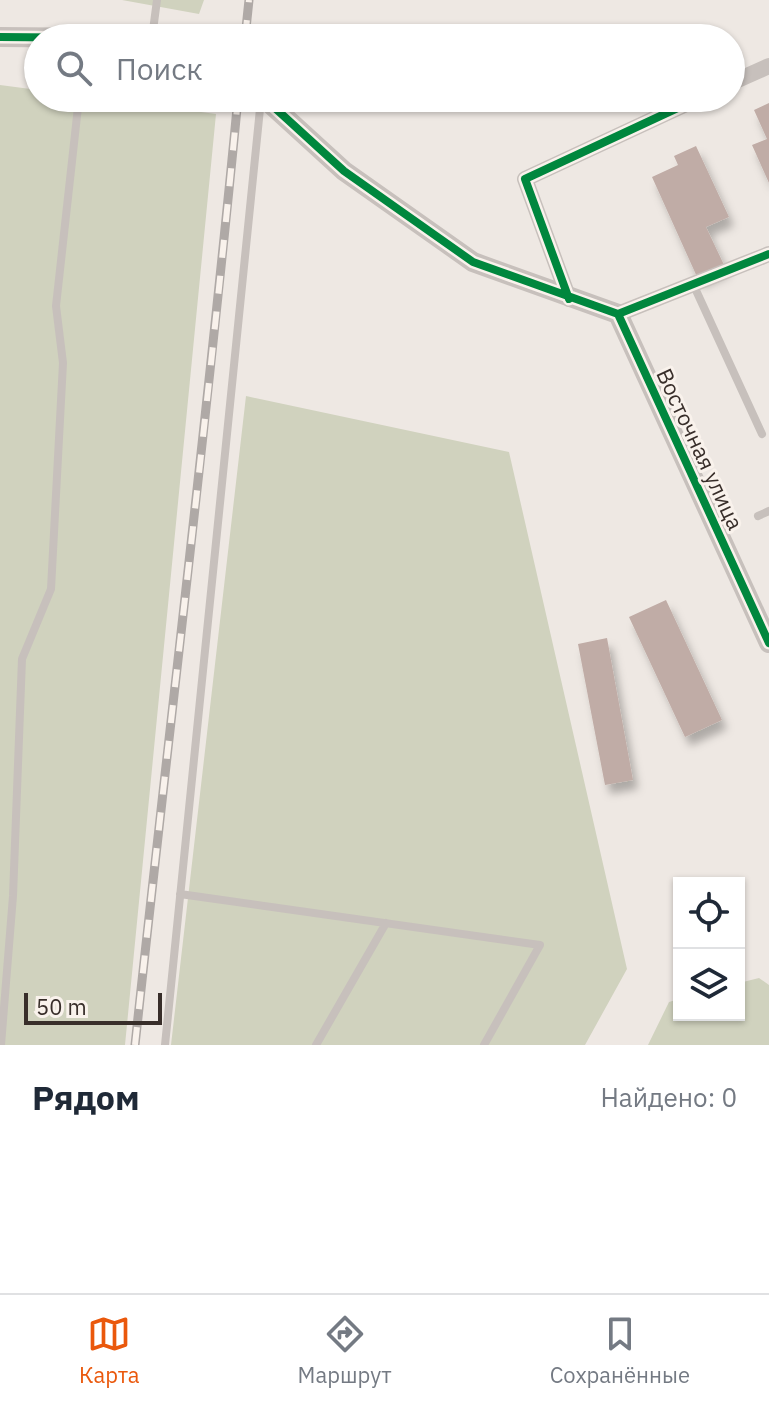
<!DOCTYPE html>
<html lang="ru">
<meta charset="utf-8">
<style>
body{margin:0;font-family:"IBM Plex Sans",sans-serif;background:#f2f2f3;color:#1f2937}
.controls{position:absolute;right:24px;bottom:24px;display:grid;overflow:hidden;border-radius:0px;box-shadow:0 2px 6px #0004}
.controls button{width:72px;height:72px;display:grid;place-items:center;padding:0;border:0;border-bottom:2px solid #e0e1e3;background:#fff;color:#1f2937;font:40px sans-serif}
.scale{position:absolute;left:24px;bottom:20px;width:138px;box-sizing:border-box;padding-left:8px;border:4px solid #382e2a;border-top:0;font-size:22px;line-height:28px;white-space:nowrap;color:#382e2a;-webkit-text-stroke:6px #f9f2ec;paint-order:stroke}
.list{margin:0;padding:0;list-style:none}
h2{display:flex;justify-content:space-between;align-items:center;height:104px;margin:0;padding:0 32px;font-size:34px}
h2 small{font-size:26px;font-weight:400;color:#747a83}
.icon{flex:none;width:44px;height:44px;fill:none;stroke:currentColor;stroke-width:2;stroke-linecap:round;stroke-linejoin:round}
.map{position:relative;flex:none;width:769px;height:1045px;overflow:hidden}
.search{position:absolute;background:#fff;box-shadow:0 2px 6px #0004;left:24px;right:24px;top:24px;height:88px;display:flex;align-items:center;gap:20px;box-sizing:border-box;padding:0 28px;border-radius:44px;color:#747a83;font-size:30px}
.sheet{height:248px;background:#fff}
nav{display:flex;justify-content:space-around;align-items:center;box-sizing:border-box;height:112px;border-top:2px solid #e0e1e3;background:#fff;font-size:22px;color:#747a83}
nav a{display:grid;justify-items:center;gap:4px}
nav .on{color:#ea580c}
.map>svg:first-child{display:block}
</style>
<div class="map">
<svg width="769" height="1045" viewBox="0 0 769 1045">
<defs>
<filter id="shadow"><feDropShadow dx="5" dy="9" stdDeviation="4" flood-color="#0004"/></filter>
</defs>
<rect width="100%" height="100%" fill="#eee8e3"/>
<path fill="#d0d2be" d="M122,0h82l-5,14z
M0,85l38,5v8h59l119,16 -91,931h-125z
M246,396l263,56 118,517 -42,76h-414z
M759,978l10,7v60h-121l21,-43 10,-3v16h60v-32z"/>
<path fill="#c0aca6" filter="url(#shadow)" d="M769,103v80l-17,-38 15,-6 -13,-29z
M696,146l33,71 -23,10 19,40 -27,12 -46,-102 26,-12 -4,-9z
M666,600l56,120 -37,17 -56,-120z
M607,638l26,142 -28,5 -27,-141z"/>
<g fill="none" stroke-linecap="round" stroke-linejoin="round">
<path stroke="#c7c0bc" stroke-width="8" d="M152,38l5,-38
M694,286l68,148
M758,516l11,-5
M180,894l360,51 -56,100
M1,1045l12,-149 9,-237 29,-70 12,-226 -7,-57 23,-208
M165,1045l96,-946
M316,1045l70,-122"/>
<path stroke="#c7c0bc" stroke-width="16" d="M731,83l38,-17
M569,299l-44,-120 174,-81
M618,314l151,-60"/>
<path stroke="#c7c0bc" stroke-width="20" d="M0,37l117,1
M264,98l80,73 129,91 145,52 151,329"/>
<defs>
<path id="rail" d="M245,38l4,-38
M135,1045c34,-316 73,-631 103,-947"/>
</defs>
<use href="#rail" stroke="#afa9a6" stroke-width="9"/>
<use href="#rail" stroke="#f9f2ec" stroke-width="6" stroke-dasharray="18" stroke-linecap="butt"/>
<defs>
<path id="cycleway" d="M0,37l117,1
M264,98l80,73 129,91 145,52 151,-60
M569,299l-44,-120 174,-81
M618,314l151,329"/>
</defs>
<use href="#cycleway" stroke="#f9f2ec" stroke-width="13"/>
<use href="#cycleway" stroke="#00873e" stroke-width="8"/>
</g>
<g text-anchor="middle" stroke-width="6" stroke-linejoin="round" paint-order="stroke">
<g font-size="22" fill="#382e2a" stroke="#f9f2ec">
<text transform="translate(700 449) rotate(65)" y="8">Восточная улица</text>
</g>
</g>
</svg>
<div class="controls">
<button><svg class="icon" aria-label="locate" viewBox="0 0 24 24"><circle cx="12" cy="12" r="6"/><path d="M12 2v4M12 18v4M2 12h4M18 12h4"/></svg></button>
<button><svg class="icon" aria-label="layers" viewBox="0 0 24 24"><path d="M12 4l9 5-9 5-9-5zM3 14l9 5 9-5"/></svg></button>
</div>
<div class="scale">50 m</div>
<div class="search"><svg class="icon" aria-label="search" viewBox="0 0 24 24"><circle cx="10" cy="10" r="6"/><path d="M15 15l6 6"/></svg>Поиск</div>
</div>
<section class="sheet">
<h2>Рядом<small>Найдено: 0</small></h2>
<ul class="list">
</ul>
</section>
<nav>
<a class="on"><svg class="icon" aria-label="map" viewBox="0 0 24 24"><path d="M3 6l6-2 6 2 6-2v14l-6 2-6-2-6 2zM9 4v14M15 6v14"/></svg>Карта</a>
<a><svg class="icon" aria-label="directions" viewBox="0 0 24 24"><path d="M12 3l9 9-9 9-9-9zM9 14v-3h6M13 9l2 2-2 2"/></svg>Маршрут</a>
<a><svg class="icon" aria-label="saved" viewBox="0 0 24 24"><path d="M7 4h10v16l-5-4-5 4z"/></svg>Сохранённые</a>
</nav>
